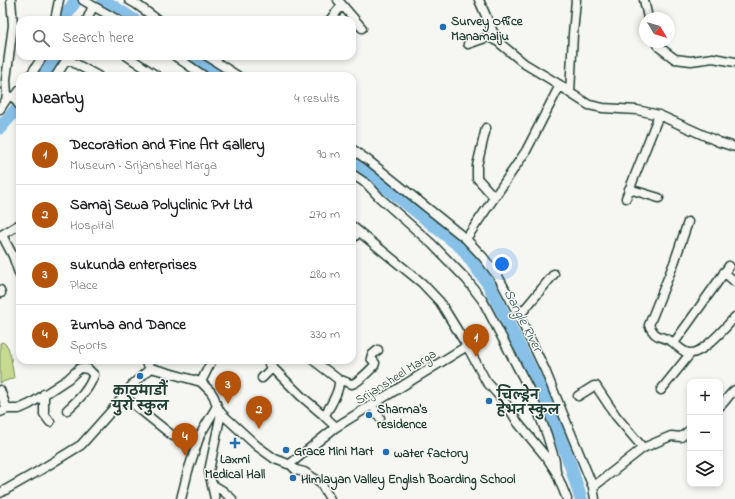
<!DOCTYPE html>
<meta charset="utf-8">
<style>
body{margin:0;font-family:"Indie Flower","Playpen Sans Deva",sans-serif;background:#f2f2f2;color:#202124}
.controls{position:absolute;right:12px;bottom:12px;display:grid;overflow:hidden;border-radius:8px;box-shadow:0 2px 6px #0003}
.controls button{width:36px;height:36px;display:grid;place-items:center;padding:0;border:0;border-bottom:1px solid #e0e0e0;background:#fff;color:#202124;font:20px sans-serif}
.compass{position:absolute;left:639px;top:12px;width:36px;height:36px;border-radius:50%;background:#fff;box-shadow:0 2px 6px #0003;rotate:128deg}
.you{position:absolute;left:502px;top:264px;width:14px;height:14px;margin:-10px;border:3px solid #fff;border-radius:50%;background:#1a73e8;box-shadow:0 0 0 6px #1a73e833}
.badge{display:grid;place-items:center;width:26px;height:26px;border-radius:50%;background:#b45309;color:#fff;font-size:13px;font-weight:700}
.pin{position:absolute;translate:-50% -33px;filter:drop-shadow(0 1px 2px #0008)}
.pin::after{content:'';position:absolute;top:21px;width:14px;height:12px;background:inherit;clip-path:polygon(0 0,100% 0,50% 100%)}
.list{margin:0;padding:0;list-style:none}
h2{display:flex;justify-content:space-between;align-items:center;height:52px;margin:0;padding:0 16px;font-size:17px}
h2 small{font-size:13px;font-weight:400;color:#757577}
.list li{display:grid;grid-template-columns:26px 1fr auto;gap:12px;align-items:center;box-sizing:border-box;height:60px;padding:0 16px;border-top:1px solid #e0e0e0}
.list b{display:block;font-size:15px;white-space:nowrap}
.list p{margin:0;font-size:13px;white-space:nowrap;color:#757577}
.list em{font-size:13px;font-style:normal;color:#757577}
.icon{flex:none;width:22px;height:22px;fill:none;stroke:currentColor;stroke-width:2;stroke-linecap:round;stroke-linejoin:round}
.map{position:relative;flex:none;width:735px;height:499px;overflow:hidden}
.search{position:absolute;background:#fff;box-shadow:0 2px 6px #0003;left:16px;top:16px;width:340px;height:44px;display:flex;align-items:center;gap:10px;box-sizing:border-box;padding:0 14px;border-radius:12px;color:#757577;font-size:15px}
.panel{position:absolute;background:#fff;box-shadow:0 2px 6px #0003;left:16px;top:72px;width:340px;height:292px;border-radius:12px}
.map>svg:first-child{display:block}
</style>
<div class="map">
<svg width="735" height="499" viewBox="0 0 735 499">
<rect width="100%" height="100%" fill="#f6f6f2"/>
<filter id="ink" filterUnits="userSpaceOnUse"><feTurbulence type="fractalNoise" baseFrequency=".025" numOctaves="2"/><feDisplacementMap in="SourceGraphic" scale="8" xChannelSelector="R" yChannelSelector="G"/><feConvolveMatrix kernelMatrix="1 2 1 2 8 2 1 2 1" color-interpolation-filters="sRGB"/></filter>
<g filter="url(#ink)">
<path fill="#c7da8f" stroke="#738c62" d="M3,342l5,5 3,11 3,20 -14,5v-40z"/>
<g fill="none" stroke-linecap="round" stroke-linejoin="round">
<path stroke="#88c1e7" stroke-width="13" d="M103,0l31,20
M65,20l3,-8 8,-12
M190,56l31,20
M42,76l12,-16 1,-4
M0,128l20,-23
M352,160l110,88 27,37 56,113 25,66 11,35"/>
<defs>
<path id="minor" d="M11,0l2,25 -7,55 1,15 7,3 6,8
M83,0l10,6
M129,0l7,4 22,16
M338,0l24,28
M479,0l18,41 28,23 35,21 10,8 19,12 14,3 34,2 22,5 60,27 16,5
M644,0l4,18
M55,20l4,-20
M87,20l6,-14 25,14
M330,20l12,-15
M657,42l2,5 16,12 16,2 22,-3 22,4
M468,44l20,-7 9,4
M127,56l30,20
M175,56l29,20
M207,56l31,20
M67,59l31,17
M30,76l13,-20
M56,76l13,-20
M570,93l3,-59 3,-34
M14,98l6,-8
M0,109l6,-9 1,-5
M486,128l-9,38v12l17,19
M352,149l17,12 97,78 17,18 16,21 20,38 26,54 48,117 2,12
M352,174l15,10 13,14 52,46 35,36 16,21 47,90 17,44 8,26 1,11
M629,189l30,9
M626,198l33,-83
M688,222l-14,41 -25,62c7,14 10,10 22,16 6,4 11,11 18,12 13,2 37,-26 46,-36
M352,226l70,57 18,19 27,44 19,35 21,24 11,18 29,35 9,14 11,27
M2,235l11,21 7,20
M0,236l20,-12
M352,239l7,-7
M466,239l60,-88 34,-66
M724,272l11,10
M0,290l1,3
M519,316l35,-42
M674,343l55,-77
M144,360l7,8 50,14 10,10 3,5 3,9 4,7 36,33 18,13 13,5h2l6,6 8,2 16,10 10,17
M313,360l26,20c1,10 -9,27 -15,36l12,11
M269,364l32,32 26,22
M262,378l11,-11
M339,380c6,0 9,4 13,4 7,-2 17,-13 22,-18l1,-3 -4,-5 1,-3 6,-5
M201,382l11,-22
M0,390l7,19
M661,390l29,-36
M44,394v20l6,8
M123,396l50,40
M578,396l16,-10h2l20,30 27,32
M372,405l8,13
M720,406c6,-5 9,-12 15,-16
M0,412l7,-3h12l11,-5 38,-25 12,-11 8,1 6,6c-6,16 -15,24 -27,35
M290,464l46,-37 131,-81
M213,485l10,6 9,8
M593,487l50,-39 28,-12 10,1 9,-7
M0,493l37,-21 44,-27 33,-37 20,-25 17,-15
M181,499l7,-28 12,-36 17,-29
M215,499l-6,-28 12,-58"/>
</defs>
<use href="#minor" stroke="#1f3d34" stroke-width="11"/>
<use href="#minor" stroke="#f6f6f2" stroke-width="8"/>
</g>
</g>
<g fill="#1f6fb2" stroke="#f6f6f2" stroke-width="1.5">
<circle cx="443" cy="27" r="4"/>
<circle cx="140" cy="376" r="4"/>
<circle cx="489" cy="401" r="4"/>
<circle cx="369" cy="415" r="4"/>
<path d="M233 437h4v4h4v4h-4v4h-4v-4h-4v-4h4z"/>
<circle cx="286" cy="450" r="4"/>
<circle cx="386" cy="452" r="4"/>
<circle cx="293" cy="478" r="4"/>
</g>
<g text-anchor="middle" stroke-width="3" stroke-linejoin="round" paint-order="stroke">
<g font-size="13" font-weight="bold" fill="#1f3d34" stroke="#f6f6f2" text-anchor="start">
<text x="451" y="25">Survey Office<tspan x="451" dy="15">Manamaiju</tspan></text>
<text x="140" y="395" text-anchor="middle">काठमाडौं<tspan x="140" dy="15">युरो स्कुल</tspan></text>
<text x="497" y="399">चिल्ड्रेन<tspan x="497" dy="15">हेभन स्कुल</tspan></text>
<text x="377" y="413">Sharma's<tspan x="377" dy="15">residence</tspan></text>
<text x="294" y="455">Grace Mini Mart</text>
<text x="394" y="457">water factory</text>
<text x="235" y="463" text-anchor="middle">Laxmi<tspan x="235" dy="15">Medical Hall</tspan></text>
<text x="301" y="483">Himlayan Valley English Boarding School</text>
</g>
<g font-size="13" fill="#1f3d34" stroke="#f6f6f2">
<text transform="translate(395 376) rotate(-32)" y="5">Srijansheel Marga</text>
</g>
<g font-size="14" font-style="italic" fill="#395e61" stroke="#f6f6f2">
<text transform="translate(524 320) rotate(63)" y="5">Sangle River</text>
</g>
</g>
</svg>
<div class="controls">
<button>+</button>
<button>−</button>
<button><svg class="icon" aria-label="layers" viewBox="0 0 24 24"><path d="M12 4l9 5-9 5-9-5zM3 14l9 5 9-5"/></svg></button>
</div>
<svg class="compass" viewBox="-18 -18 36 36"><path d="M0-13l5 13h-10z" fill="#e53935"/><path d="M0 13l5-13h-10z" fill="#757577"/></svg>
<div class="you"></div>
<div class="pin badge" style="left:476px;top:357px">1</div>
<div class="pin badge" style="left:259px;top:429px">2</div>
<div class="pin badge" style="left:228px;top:404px">3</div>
<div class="pin badge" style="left:185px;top:456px">4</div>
<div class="search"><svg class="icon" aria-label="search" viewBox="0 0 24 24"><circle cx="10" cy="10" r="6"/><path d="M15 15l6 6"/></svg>Search here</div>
<section class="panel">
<h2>Nearby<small>4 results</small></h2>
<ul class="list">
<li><span class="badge">1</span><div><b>Decoration and Fine Art Gallery</b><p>Museum · Srijansheel Marga</p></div><em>90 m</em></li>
<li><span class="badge">2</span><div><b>Samaj Sewa Polyclinic Pvt Ltd</b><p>Hospital</p></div><em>270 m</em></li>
<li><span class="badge">3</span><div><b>sukunda enterprises</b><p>Place</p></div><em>280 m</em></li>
<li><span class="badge">4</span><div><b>Zumba and Dance</b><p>Sports</p></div><em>330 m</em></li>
</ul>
</section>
</div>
